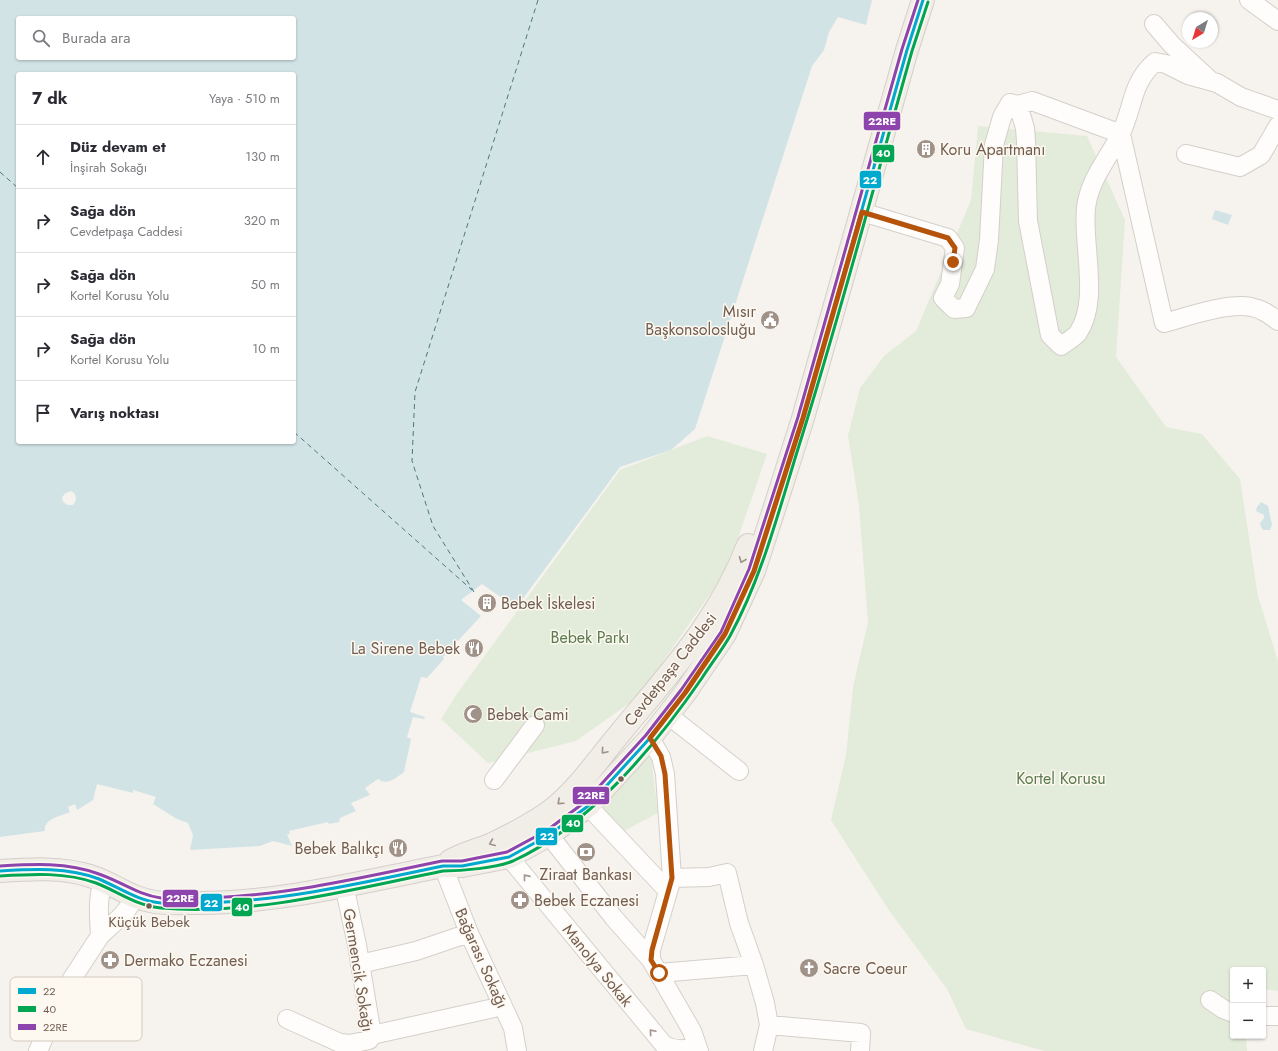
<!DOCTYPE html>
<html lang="tr">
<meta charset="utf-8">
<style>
body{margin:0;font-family:Jost,sans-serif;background:#f2f2f3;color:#2b2b33}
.controls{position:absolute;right:12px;bottom:12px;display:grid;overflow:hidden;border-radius:4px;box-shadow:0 1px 3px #0004}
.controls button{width:36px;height:36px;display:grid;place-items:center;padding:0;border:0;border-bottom:1px solid #e1e1e2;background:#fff;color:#2b2b33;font:20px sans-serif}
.compass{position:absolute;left:1182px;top:12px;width:36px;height:36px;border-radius:50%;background:#fff;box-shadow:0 1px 3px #0004;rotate:218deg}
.stop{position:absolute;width:12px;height:12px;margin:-9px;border:3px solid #b45309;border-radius:50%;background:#fff}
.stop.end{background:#b45309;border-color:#fff;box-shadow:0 1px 4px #0008}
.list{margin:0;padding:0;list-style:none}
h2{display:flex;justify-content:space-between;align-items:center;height:52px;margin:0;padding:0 16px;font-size:17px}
h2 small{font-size:13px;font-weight:400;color:#7c7c81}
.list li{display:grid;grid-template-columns:26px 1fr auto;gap:12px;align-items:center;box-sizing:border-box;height:64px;padding:0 16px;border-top:1px solid #e1e1e2}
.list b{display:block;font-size:15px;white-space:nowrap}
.list p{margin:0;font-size:13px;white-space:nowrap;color:#7c7c81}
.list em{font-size:13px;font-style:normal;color:#7c7c81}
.icon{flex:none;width:22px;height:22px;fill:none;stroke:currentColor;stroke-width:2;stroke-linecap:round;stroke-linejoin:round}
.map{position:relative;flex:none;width:1278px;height:1051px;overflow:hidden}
.search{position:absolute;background:#fff;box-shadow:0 1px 3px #0004;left:16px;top:16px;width:280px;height:44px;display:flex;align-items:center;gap:10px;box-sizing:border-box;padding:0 14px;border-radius:4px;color:#7c7c81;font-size:15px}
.panel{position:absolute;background:#fff;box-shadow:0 1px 3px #0004;left:16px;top:72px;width:280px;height:372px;border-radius:4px}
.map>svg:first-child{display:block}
</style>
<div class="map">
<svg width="1278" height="1051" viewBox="0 0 1278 1051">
<rect width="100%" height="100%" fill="#f6f3ee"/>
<path fill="#e3ecda" d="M978,126l109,10 38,84 -9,137 50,70 36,7 38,45 18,117 20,65v330l-15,-2v-19h-30v66h13l1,15h-203l-78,-22 -19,-40 -59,-80 -57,-89 15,-65 7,-68 15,-65 -9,-116 -11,-71 12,-47 24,-32 32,-25 55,-131z
M707,436l60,18 -40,116 -89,127 -62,44 -88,22 -47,-44 15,-24 164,-225z
M651,757l7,56 -38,20 -21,-23 46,-51z"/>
<path fill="#d1e3e5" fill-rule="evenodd" d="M0,0h872l-6,25 -28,-8 -9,15 -5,18 -12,16 -117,363 -24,21 -51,17 -104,141 -34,-24 -21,16 20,16 -38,41 1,2 -17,19 -6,-1 -11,35 15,5 -1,2 -11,-2 -6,20 4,2 -7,33c-8,6 -17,14 -26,7l-13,9 5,7 -19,8 5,8 -16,7 -1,4 -10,2 -1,-2 -39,9 1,3h-3l5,12 -19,-5 -13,5 -70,4 3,-15 -5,-12 -11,-4 -24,-15 3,-7 -23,-7v3l-36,-9 -4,16 -16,10 -2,-6 -7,3 2,5c-9,4 -27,7 -25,19l-45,6zM18,18h276v40h-276zM18,74h276v368h-276zM71,491l4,3 1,6 -3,5h-5l-5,-3 -1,-5 4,-4z
M1215,210l17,5 -4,10 -16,-6z
M1261,502l7,4 4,19 -2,5h-7l-2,-3 -1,-4 4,-5v-3l-8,-4 1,-4z"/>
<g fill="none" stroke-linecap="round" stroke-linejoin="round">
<path stroke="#4d7781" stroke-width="1" stroke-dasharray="5 4" stroke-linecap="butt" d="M0,172l18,16
M294,432l178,158
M474,592l-41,-66 -21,-65 3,-69 123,-392"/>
<defs>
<path id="minor" d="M1249,0l29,21
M1154,24l18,21 38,35
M1018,105l14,-4 89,33
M1121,134l43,189c22,-6 65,-21 87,-16 11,2 19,8 27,14
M1186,154l54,13 21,-12 17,-29
M862,212l86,26 7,10 -5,36 -7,14 11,11 12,-1 19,-39 4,-29 5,-95 8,-28 8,-14 8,2 7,23 1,13 2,80 22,114 11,11c5,-4 13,-8 17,-13 22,-32 4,-89 8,-125 3,-28 22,-49 34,-73 14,-27 10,-51 35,-73l11,2 22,11 29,8 24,14 37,13
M668,715l71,56
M650,738l11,19 4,17 7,104 -21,72v10
M494,780l41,-55
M588,806l80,85
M549,835l65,83 37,42 41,71 7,20
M509,857l155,188c11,6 21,5 33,1
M443,866l26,67 44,95 4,23
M672,878l37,-1 18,-4 12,50 15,42 11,38 4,22 -6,26
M103,881c-6,19 -4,35 -3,55 12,-12 28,-23 34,-39
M360,964l56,-13 53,-18
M659,973l95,-8
M1210,1000l13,9 10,4
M1263,1016h15
M287,1019l53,24 10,1 19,-4 3,-5 -15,-90 -13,-60
M769,1025l92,8 -1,18
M372,1035l131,-29
M38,1051l28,-63 34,-52"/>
<path id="major" d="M450,861c14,-8 28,-11 42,-17 21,-10 43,-21 61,-35 26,-21 46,-51 68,-77 50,-61 98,-112 127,-187
M0,871c30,-2 62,-4 90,5 24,7 38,22 65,26 13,2 28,1 42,1 83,0 164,-21 246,-37h19l47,-9 40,-22 39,-29 62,-68 35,-45 40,-59 29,-63 24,-74 25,-79 104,-368 16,-50"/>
</defs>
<use href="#minor" stroke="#d4cfc9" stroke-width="20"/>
<use href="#major" stroke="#d5cec9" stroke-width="24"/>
<use href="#minor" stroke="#fefdfc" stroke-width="18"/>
<use href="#major" stroke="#f1eee8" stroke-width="22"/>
<defs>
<path id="bus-1" d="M0,871c33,-2 68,-4 99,8 21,9 39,22 62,24 16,1 32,0 48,0 80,-3 157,-21 234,-37h19l47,-9 40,-22 39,-29 62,-68 35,-45 40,-59 29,-63 49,-153 104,-368 16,-50"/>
<path id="bus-2" d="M0,876c32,-2 66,-4 96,7 23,9 41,23 65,25 92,8 193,-19 282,-37 19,0 53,-3 70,-10 75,-34 143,-116 189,-183 9,-14 20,-28 28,-42 31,-57 48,-122 67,-184 42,-132 77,-267 115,-401l16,-49"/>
<path id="bus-3" d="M0,866c33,-2 67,-4 99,8 21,7 39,21 62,24 16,1 32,0 48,0 79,-3 156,-21 233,-37h20l45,-9 39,-21 39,-29 61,-67 35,-45 40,-58 28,-63 49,-152 104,-368 16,-49"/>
</defs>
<use href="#bus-1" stroke="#fdf8f0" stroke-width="6"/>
<use href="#bus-2" stroke="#fdf8f0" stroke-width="6"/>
<use href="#bus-3" stroke="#fdf8f0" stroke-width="6"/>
<use href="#bus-1" stroke="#00a9ce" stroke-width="3"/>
<use href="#bus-2" stroke="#00a651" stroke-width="3"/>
<use href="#bus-3" stroke="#8e44ad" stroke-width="3"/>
</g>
<defs><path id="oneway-chevron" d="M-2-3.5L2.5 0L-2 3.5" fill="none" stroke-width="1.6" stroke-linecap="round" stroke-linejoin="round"/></defs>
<g stroke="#9e9086">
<use href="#oneway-chevron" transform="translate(742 560) rotate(112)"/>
<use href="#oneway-chevron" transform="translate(604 751) rotate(130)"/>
<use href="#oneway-chevron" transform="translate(560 802) rotate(138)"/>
<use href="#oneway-chevron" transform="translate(492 843) rotate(157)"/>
</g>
<g stroke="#a3958d">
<use href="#oneway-chevron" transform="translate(526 877) rotate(-129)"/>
<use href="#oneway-chevron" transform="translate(652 1032) rotate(-131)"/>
</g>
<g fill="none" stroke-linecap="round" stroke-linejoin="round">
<path stroke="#b45309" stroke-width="5" d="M659,973l-8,-13 1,-10 20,-72 -7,-104 -4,-18 -11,-18 35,-45 40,-59 29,-63 49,-153 59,-206 86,26 7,10 -2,14"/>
</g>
<defs>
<symbol id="building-disc" viewBox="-11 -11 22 22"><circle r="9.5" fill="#a09288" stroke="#fdf8f0"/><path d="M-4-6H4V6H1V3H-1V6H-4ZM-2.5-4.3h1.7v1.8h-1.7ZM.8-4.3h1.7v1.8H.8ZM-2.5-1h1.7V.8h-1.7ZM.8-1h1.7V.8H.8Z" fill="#fff"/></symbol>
<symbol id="civic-disc" viewBox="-11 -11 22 22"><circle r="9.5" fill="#a09288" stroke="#fdf8f0"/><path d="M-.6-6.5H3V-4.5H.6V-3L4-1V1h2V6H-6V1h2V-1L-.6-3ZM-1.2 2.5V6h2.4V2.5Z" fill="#fff"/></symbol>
<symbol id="restaurant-disc" viewBox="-11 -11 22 22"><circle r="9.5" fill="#a09288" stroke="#fdf8f0"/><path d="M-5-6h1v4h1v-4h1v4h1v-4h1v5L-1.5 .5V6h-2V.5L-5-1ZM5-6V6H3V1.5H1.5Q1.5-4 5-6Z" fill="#fff"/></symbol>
<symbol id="mosque-disc" viewBox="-11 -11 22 22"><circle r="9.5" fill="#a09288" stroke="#fdf8f0"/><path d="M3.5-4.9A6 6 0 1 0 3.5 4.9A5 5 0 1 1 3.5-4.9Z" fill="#fff"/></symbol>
<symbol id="bank-disc" viewBox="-11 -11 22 22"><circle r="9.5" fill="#a09288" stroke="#fdf8f0"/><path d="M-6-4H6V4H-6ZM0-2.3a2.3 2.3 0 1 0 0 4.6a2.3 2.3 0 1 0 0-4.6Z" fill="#fff"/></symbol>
<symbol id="pharmacy-disc" viewBox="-11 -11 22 22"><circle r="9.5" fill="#a09288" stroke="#fdf8f0"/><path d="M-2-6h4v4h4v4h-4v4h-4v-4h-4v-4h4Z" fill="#fff"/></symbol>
<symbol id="church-disc" viewBox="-11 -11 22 22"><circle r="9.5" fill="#a09288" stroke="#fdf8f0"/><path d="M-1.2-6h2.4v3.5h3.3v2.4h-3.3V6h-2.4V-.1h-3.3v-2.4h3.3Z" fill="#fff"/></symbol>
</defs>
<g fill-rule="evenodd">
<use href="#building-disc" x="915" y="138" width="22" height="22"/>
<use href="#civic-disc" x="759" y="309" width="22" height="22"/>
<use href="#building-disc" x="476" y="592" width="22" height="22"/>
<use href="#restaurant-disc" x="463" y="637" width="22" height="22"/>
<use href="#mosque-disc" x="462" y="703" width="22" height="22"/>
<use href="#restaurant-disc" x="387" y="837" width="22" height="22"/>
<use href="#bank-disc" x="575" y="841" width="22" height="22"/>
<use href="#pharmacy-disc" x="509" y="889" width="22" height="22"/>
<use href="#pharmacy-disc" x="99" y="949" width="22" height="22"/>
<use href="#church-disc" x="798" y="957" width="22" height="22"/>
</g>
<g fill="#725d51" stroke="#fdf8f0" stroke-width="1.5">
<circle cx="621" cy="779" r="3.5"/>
<circle cx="149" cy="906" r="3.5"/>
</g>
<g text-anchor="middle" stroke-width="3" stroke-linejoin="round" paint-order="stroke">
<g font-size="15" fill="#725d51" stroke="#fdf8f0">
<text x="149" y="927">Küçük Bebek</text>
</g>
<g font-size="16" fill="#725d51" stroke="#fdf8f0" text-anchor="start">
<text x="940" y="155">Koru Apartmanı</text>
<text x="756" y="317" text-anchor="end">Mısır<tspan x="756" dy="18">Başkonsolosluğu</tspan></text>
<text x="501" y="609">Bebek İskelesi</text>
<text x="460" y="654" text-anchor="end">La Sirene Bebek</text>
<text x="487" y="720">Bebek Cami</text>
<text x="384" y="854" text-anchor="end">Bebek Balıkçı</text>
<text x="586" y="880" text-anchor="middle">Ziraat Bankası</text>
<text x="534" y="906">Bebek Eczanesi</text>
<text x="124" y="966">Dermako Eczanesi</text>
<text x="823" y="974">Sacre Coeur</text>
</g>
<g font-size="16" fill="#597b4d" stroke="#fdf8f0">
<text x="590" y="643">Bebek Parkı</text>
<text x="1061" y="784">Kortel Korusu</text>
</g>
<g font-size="16" fill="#725d51" stroke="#fdf8f0">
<text transform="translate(670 669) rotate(-52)" y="6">Cevdetpaşa Caddesi</text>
<text transform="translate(482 958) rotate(66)" y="6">Bağarası Sokağı</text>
<text transform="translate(598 965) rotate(51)" y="6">Manolya Sokak</text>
<text transform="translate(359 970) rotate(81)" y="6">Germencik Sokağı</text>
</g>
</g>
<rect x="10" y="977" width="132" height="64" rx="6" fill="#fdf8f0" stroke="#d3cac0" stroke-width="1"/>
<rect x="18" y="988" width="18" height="6" fill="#00a9ce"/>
<rect x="18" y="1006" width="18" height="6" fill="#00a651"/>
<rect x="18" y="1024" width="18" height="6" fill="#8e44ad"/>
<g font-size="11" fill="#725d51">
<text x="43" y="995">22</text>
<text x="43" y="1013">40</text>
<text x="43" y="1031">22RE</text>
</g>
<g stroke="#fdf8f0" stroke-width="1.5">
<rect x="863" y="111" width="38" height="20" rx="4" fill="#8e44ad"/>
<rect x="872" y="144" width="23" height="19" rx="4" fill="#00a651"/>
<rect x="859" y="170" width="23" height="19" rx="4" fill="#00a9ce"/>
<rect x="572" y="786" width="38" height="19" rx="4" fill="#8e44ad"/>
<rect x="561" y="814" width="23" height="19" rx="4" fill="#00a651"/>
<rect x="535" y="827" width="23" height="19" rx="4" fill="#00a9ce"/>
<rect x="162" y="889" width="37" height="19" rx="4" fill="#8e44ad"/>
<rect x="200" y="893" width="23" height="19" rx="4" fill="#00a9ce"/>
<rect x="231" y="897" width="22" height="20" rx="4" fill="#00a651"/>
</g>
<g font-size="11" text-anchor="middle" font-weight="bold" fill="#fff">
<text x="882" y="125">22RE</text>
<text x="883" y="157">40</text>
<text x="870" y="184">22</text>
<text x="591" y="799">22RE</text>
<text x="573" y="827">40</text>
<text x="547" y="840">22</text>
<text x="180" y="902">22RE</text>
<text x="211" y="907">22</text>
<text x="242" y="911">40</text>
</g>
</svg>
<div class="controls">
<button>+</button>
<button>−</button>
</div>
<svg class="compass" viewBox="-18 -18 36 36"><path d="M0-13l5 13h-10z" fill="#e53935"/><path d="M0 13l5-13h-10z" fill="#7c7c81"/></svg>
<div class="stop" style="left:659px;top:973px"></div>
<div class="stop end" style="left:953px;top:262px"></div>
<div class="search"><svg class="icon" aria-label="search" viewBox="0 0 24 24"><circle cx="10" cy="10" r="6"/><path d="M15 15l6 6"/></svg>Burada ara</div>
<section class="panel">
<h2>7 dk<small>Yaya · 510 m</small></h2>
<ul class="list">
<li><svg class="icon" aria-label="ahead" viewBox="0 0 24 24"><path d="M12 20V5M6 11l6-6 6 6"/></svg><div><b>Düz devam et</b><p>İnşirah Sokağı</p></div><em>130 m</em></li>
<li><svg class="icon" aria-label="right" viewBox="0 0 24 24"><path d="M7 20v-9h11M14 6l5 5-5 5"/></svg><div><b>Sağa dön</b><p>Cevdetpaşa Caddesi</p></div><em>320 m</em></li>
<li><svg class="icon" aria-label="right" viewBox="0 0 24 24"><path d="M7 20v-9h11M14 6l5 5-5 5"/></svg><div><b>Sağa dön</b><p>Kortel Korusu Yolu</p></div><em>50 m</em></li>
<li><svg class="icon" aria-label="right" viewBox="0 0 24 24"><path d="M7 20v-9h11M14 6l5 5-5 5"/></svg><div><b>Sağa dön</b><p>Kortel Korusu Yolu</p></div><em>10 m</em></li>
<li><svg class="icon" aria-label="arrive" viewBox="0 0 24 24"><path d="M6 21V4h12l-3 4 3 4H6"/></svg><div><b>Varış noktası</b></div></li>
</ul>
</section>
</div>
